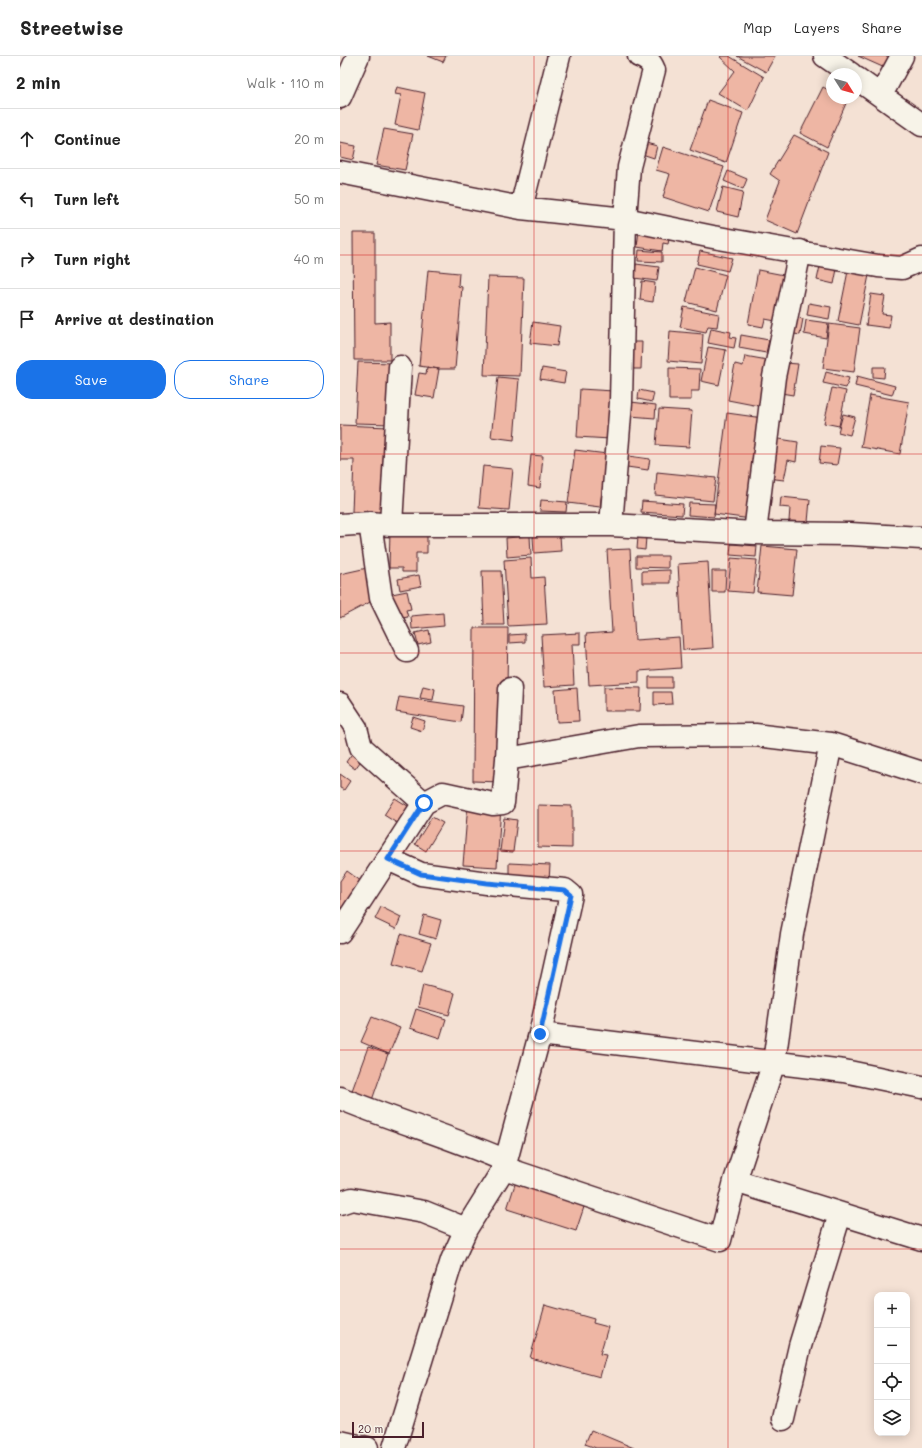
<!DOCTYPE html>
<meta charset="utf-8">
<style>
body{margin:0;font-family:Mali,sans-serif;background:#f6f6f6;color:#222}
.controls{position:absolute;right:12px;bottom:12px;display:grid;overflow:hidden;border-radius:8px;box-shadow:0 2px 10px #0003}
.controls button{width:36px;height:36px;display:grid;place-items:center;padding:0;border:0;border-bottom:1px solid #e0e0e0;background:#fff;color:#222;font:20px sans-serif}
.compass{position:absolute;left:486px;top:12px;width:36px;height:36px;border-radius:50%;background:#fff;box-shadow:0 2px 10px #0003;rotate:127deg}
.scale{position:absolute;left:12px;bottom:10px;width:72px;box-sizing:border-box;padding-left:4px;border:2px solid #4a1f2b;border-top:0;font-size:11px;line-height:14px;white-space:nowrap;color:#4a1f2b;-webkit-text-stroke:3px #f7f3e8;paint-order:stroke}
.stop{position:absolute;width:12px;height:12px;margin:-9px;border:3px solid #1a73e8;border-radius:50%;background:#fff}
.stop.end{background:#1a73e8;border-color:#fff;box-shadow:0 1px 4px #0008}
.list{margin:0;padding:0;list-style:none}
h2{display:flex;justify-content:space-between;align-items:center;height:52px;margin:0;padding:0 16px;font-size:17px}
h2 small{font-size:13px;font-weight:400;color:#767676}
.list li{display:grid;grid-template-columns:26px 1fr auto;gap:12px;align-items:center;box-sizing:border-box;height:60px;padding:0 16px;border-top:1px solid #e0e0e0}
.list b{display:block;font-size:15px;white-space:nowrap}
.list em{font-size:13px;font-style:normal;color:#767676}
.actions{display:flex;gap:8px;padding:12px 16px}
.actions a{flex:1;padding:9px 0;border:1px solid #1a73e8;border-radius:16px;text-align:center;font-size:14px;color:#1a73e8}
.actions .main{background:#1a73e8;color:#fff}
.icon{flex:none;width:22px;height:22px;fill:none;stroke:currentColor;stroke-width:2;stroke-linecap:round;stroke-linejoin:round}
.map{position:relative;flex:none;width:582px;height:1392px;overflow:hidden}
header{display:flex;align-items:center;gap:24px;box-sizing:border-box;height:56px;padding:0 20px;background:#fff;border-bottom:1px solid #e0e0e0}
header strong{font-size:19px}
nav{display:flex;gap:22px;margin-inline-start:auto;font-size:14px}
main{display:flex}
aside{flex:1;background:#fff}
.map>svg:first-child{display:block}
</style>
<header>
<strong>Streetwise</strong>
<nav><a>Map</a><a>Layers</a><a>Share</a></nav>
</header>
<main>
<aside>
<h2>2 min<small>Walk · 110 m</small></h2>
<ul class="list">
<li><svg class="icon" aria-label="ahead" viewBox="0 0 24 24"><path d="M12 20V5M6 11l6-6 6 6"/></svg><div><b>Continue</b></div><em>20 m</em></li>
<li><svg class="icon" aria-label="left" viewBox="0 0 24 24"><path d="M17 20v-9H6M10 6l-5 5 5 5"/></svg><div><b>Turn left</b></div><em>50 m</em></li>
<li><svg class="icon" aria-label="right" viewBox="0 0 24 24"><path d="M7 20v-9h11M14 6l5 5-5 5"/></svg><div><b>Turn right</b></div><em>40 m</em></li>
<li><svg class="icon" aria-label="arrive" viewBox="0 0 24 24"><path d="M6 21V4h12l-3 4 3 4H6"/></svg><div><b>Arrive at destination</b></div></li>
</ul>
<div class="actions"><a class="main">Save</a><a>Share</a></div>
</aside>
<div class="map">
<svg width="582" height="1392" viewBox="0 0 582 1392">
<rect width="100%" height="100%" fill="#f4e1d4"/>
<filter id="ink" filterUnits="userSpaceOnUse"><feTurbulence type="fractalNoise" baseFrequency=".025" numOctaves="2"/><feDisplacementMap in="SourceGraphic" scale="8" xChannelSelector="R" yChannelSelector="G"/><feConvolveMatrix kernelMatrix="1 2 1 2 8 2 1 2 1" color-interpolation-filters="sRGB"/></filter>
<g filter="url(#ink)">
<path fill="#eeb6a4" stroke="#4a1f2b" d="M88,0h18l-3,6z
M381,0h8l35,21 -16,34 -30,-18 17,-22 -15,-14z
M397,0h38l-9,16z
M518,0h35l-6,13z
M57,31l28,6 -7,37 -23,-5 6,-30 -6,-1z
M483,31l9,5v6h10l5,3 -20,46 -27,-14z
M368,44l35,13 -17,50 -36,-13z
M44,73l29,5 -8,36 -29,-5z
M454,79l34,17 -31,82 -32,-14 15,-39 -10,-7z
M0,87l16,3 -3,14 -13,-3z
M306,87l11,3 -3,12 -12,-4z
M323,91l61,20 -15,45 -46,-15 7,-23 -14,-4z
M388,115l19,8 -4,10 -19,-8z
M383,131l20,5 -5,25 -21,-5z
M299,174l31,5 -2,9 -5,-1 -1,8 -25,-4z
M13,177h22v90l15,-1v38h-36z
M299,194l23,2v10l-24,-1z
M360,195l32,7 -4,13 -31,-7z
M296,208l23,3 -2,14 -23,-3z
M480,210l17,3 -3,15 -17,-4z
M355,211l31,8 -9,35 -31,-8z
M88,214l31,3 -1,13 4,1 -7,82h-16l-20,-3z
M418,214l31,6 -8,46 -16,-3 -2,8 -15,-3z
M508,215l21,4 -10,50 -21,-4z
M148,221l36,1 -4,98 -36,-1z
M302,225l13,2 -2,19 -13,-2z
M531,238l14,2 -3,18 9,1 -2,13 -23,-3z
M469,247l22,4 -2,12 -22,-4z
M344,251l35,7 -2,13 -9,-1 -2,6 -26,-5z
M452,261l11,2 -3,16 -11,-2z
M466,264l22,3 -2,15 -22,-4z
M193,266l27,4 -3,20 -27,-3z
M489,268l31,4 -6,44 -31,-4z
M371,272l20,4 -1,5 6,1 -2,10 -26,-5z
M330,275l33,3 -2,30 -33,-3z
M401,279l28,5 -3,13 -27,-5z
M289,286h13l-1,27h-12z
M368,291l18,3 -7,35 -18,-4z
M405,300l28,5 -9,46 -36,-7 7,-36 8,2z
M18,306l36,1 -3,61 -36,-1z
M446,307l12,1 -5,31 -12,-2z
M87,311l12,2 -5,29 -19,-3 4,-22 7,1z
M533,311h12l-1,11 -11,-1z
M202,312l24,4 -2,11 -24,-4z
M329,312l31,1 -1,22h-8v9h-22z
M486,316l23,6 -3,10 -23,-5z
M517,320l38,10 -3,9 -37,-9z
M158,321l21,2 -5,61 -23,-3z
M492,332l14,3 -7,35 -15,-3z
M240,333l34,2 -4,48 -33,-2z
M299,334l15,3 -2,9 -14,-3z
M530,339l39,7 -9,52 -39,-7z
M291,346l25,3 -1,13 -25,-2z
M319,353l33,2 -3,36 -33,-2z
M387,357l36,5 -12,101 -37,-5z
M503,358l12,3 -5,18 -12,-3z
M0,369l49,2 -4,86 -33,-1 2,-52h-14z
M433,382l25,4 -2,20 -8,-2 -4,20 -17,-2z
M481,390l19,2 -3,17 -18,-2z
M235,394l32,4 -7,53 -32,-4z
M191,399l12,1 -3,32 -12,-2z
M288,400l22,3 -2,11 -21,-3z
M143,410l30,3 -4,41 -30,-2z
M317,416l59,6 -3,23 -58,-6z
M441,441l29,3 -2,22 -19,-1 1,-13 -10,-1z
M201,444l26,2 -1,10 -26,-1z
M302,445l41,3 -1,11 -41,-3z
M349,447l26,1 -1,13 -26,-2z
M50,476h37v21h-11v19h-14v-4h-13z
M220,479l1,16 -27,2 -1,-16z
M190,480l1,19 -24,2 -1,-19z
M298,481h8l-1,13 -8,-1z
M391,488l26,2 -1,11 -26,-2z
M422,490l35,3 -5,46 -35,-3z
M290,493l5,91 44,-3 2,31 -42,3v11l-50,3 -3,-51 26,-2 -5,-82z
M296,500h32v12l-32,-1z
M191,502l1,20 12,-1 3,47 -39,2 -4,-66z
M391,502l26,2 -4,33 -25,-2z
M368,506l5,86 -30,2 -5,-86z
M27,512l7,32 -34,18v-44z
M330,514v13h-28v-12z
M142,515h19l3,54h-20z
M372,515h14l-1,21h-13z
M79,519l2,11 -21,4 -2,-11z
M67,535l4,18 -5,1 2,7 -11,2 -5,-25z
M103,557l1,13 -32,3 -1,-13z
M134,572h34l-2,118 -6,36 -27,-1z
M89,574l2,12 -13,3 -3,-12z
M240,577v11h-8l2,41 -30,2 -3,-52z
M185,578v8l-16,1v-8z
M309,621h23v11h-23z
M83,630l12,3 -2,11 -13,-2z
M264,631l37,1 -1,23h-36z
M237,632l2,33 -22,1 -2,-32z
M314,636h17l1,12 -18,1z
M59,641l64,9 -2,16 -65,-10z
M73,661l12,4 -3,10 -12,-4z
M16,692l9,7 -10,14 -9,-7z
M0,718l10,7 -6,9 -4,-2z
M55,742l16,10 -11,17 -16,-10z
M128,747l33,3 -4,61 -34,-2z
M198,749l34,1v42l-34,-1z
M92,761l11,6 -17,28 -11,-7z
M164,762l13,2 -4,32 -13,-1z
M169,807l41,2 -1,16 -40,-1z
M7,815l18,13 -25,36v-39z
M41,851l20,10 -5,12 -21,-10z
M84,859l17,5 -5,19 -17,-5z
M61,878l30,9 -9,28 -29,-8z
M83,929l32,8 -6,22 -31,-8z
M76,953l30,10 -6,19 -30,-10z
M32,961l28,11 -11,26 -28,-12z
M28,991l20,7 -17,49 -21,-7z
M178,1119l69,23 -11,33 -69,-22z
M205,1249l49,14 -1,4 15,4 -8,27 6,1 -6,22 -70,-19z
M251,1374l43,18h-38l-11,-4z"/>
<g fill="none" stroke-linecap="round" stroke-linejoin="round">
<defs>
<path id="minor" d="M485,0l26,18
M516,22l66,47
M541,39l21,-39
M0,41l18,-41
M0,116l181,36 104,11 88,18 165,29 24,2 20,-9
M181,152l38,-152
M30,467l11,75 26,53
M0,469l30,-2 21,2h220l144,8 95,1 72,4
M51,469l9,-158
M271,469l10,-123 4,-183 4,-52 25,-97c-3,-8 -7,-11 -15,-14
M415,477l19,-156 26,-126
M0,648l16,24 5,19 63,56
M167,703l132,-23 116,-1 76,9 91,29
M48,803l33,15 66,9 78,7 6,5 -31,139 -36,134 -38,61 -14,31 -58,188
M0,876l84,-129 19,-10 50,11 10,-1 4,-44 3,-70
M200,978l304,37 78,16
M0,1042c55,23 112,39 166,63
M164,1112l216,72 15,-59 39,-119 18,-128 39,-190
M395,1125l187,58
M0,1147l12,-4 72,13 42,17
M443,1363l17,-73 40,-132
M0,1386l27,6"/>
</defs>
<use href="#minor" stroke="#4a1f2b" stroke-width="25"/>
<use href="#minor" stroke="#f7f3e8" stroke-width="22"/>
</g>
</g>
<g fill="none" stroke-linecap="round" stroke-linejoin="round" filter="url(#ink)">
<path stroke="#1a73e8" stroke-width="5" d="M84,747l-36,56 33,15 66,9 78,7 6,5 -31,139"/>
</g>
<path fill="none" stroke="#d62828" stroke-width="1" stroke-opacity="0.55" d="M194,0v1392M388,0v1392M0,199h582M0,398h582M0,597h582M0,795h582M0,994h582M0,1193h582"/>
</svg>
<div class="controls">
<button>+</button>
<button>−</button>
<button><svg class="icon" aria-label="locate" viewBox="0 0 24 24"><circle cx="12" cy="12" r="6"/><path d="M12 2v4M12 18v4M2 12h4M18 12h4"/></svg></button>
<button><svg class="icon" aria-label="layers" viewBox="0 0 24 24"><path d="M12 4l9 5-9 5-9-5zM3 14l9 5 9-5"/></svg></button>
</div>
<svg class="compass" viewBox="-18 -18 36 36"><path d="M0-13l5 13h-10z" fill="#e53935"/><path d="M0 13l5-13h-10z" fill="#767676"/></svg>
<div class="scale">20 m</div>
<div class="stop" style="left:84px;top:747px"></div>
<div class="stop end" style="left:200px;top:978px"></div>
</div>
</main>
